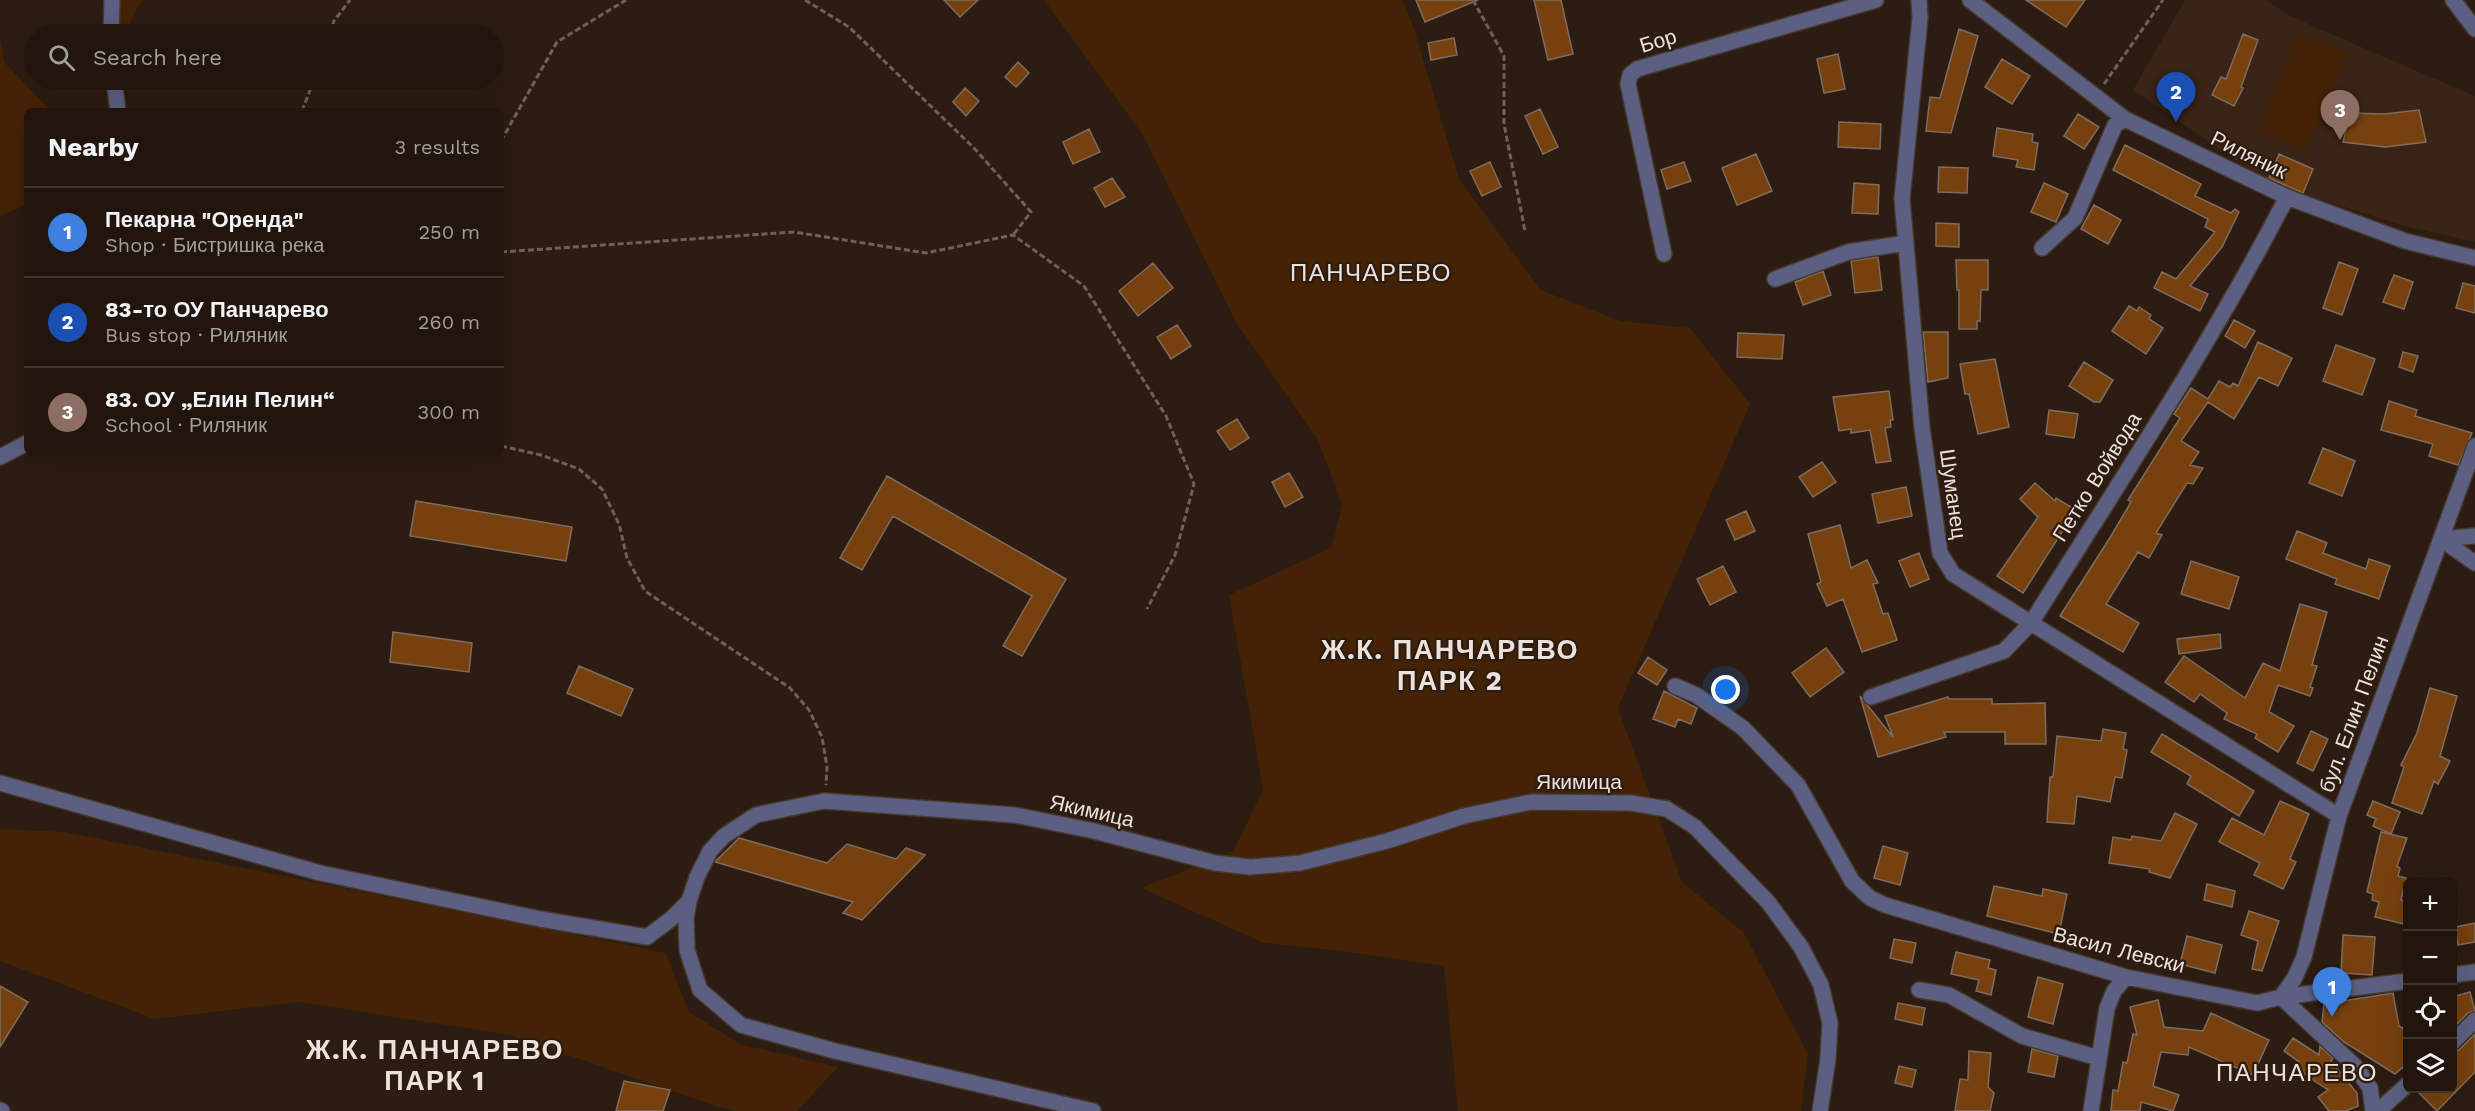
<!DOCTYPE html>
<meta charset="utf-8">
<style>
body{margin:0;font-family:"Work Sans",sans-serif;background:#2d221b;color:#f1f3f6}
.controls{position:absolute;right:18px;bottom:18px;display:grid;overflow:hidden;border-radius:9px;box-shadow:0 6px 24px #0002}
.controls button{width:54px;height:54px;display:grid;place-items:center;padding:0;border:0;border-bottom:2px solid #3e342e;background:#21150d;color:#f1f3f6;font:30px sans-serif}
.you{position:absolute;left:1726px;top:690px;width:21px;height:21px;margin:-15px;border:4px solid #fff;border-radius:50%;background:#1a73e8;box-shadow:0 0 0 9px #1a73e833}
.badge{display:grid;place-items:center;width:39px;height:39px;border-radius:50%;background:#ea580c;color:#fff;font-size:20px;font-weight:700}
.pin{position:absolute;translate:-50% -50px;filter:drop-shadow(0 2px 3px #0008)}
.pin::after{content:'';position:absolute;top:32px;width:21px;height:18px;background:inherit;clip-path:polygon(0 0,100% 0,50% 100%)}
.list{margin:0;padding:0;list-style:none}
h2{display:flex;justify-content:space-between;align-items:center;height:78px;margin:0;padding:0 24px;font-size:26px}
h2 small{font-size:20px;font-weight:400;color:#a29f9d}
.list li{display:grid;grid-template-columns:39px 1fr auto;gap:18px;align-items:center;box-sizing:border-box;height:90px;padding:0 24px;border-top:2px solid #3e342e}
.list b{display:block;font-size:22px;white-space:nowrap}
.list p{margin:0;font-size:20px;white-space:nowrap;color:#a29f9d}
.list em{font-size:20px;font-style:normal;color:#a29f9d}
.icon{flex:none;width:33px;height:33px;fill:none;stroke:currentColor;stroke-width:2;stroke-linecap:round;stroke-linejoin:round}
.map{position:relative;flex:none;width:2475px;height:1111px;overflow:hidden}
.search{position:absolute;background:#21150d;box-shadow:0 6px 24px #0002;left:24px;top:24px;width:480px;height:66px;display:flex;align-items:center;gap:15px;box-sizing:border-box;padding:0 21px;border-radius:33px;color:#a29f9d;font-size:22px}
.panel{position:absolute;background:#21150d;box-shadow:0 6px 24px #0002;left:24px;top:108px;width:480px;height:348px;border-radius:9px}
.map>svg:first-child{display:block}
</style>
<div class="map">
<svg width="2475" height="1111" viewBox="0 0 2475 1111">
<rect width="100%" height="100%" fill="#2c1c11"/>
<path fill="#392415" d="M2185,0h81l24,16 185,80v146l-67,-15 -137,-43 -138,-94z"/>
<path fill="#442205" d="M119,0h25l-6,7 -13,27h-9z
M1044,0h359l12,32 44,147 82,111 79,31 70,7 60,76 -132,304 64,174 62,51 64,121 -7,57h-343l-14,-145 -102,-15 -78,-8 -123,-55 92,-37 30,-61 -34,-195 103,-48 10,-42 -24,-65 -81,-116 -94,-189z
M2300,33l48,21 -43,97 -47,-21z
M0,40l5,23 46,48h-24v93l-27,12z
M0,829l65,3 601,121 23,59 51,32 98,23 -41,44h-60l-16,-3 -211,-73 -211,-33 -144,17 -155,-58z"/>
<path fill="#77400f" stroke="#7f6c5f" stroke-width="1.5" d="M944,0h34l-18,17z
M1416,0h62l-53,22z
M1534,0h27l12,54 -25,6z
M2026,0h59l-19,27z
M1959,29l19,7 -27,97 -25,-2 4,-34 10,1z
M2243,34l15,6 -17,47 2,1 -9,18 -22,-11 9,-18 5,2z
M1454,38l3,17 -26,5 -3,-17z
M1838,54l7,35 -21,4 -7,-34z
M2002,59l28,17 -18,28 -27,-17z
M1018,62l11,11 -13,14 -11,-10z
M965,88l14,13 -13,15 -13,-14z
M1540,109l18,38 -15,7 -18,-38z
M2419,110l7,32 -41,5 -42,-5 7,-29 34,1z
M2078,114l21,13 -15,22 -20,-13z
M1839,122l42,2 -1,25 -42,-2z
M1997,128l36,6 -1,8 6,1 -4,27 -18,-3 2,-7 -25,-4z
M1089,129l11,23 -27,12 -10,-22z
M2125,145l76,39 -6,12 36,17 4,-4 4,3 -17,35 -32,39 18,8 -8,17 -46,-23 8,-16 14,7 39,-47 -10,-5 3,-8 -95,-49z
M1756,154l16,37 -35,14 -15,-37z
M2279,154l34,15 -10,24 -34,-15z
M1490,162l11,25 -19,9 -12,-25z
M1684,162l7,19 -24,8 -6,-19z
M1939,167l29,1 -1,25 -29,-1z
M1112,178l13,19 -20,10 -11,-19z
M1854,183l25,2 -1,29 -26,-1z
M2044,183l24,11 -12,28 -25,-10z
M2094,205l27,15 -13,24 -27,-15z
M1936,223l23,1v23l-23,-1z
M1878,257l4,33 -27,3 -4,-32z
M1956,260h32v30h-7l-1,31h-3v8h-18v-39h-2z
M2339,262l19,7 -16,46 -19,-7z
M1153,263l20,25 -35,28 -19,-25z
M1823,271l8,24 -28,10 -8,-23z
M2394,275l19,7 -9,27 -21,-7z
M2463,283l12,3v27l-19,-5z
M2129,306l8,5 2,-4 12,8 -2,4 14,9 -17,26 -34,-23z
M2234,320l21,11 -10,17 -20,-12z
M1177,325l14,21 -20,13 -14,-22z
M1923,332h25v46l-20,4z
M1738,333l46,2 -2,24 -45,-2z
M2258,342l34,16 -14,28 -19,-9 -25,42 -26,-17 -27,39 18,11 -9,13 13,3 -10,16 -6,-1 -31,50 6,2 -13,23 -11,-6 -32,52 33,19 -16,29 -63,-36 51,-80 20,-34 -3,-2 52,-82 -6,-4 17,-26 17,11 11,-18 11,6 3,-4 5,3z
M2336,345l39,14 -13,36 -39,-14z
M2403,352l15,4 -5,16 -14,-5z
M1995,359l14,68 -31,7 -9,-40h-4l-5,-30z
M2084,362l29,18 -13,22h-6l-25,-16z
M1889,391l4,29h-3l1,7 -6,1 6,33 -15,2 -6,-33 -19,3v-4l-12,2 -6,-34z
M2389,401l28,9 -2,6 57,17 -14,32 -29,-9 4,-12 -52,-14z
M2049,410l29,4 -4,24 -28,-4z
M1237,419l12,19 -19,12 -13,-19z
M2323,448l32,13 -13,35 -33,-13z
M1822,462l14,20 -23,15 -14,-20z
M1289,473l14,24 -18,10 -13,-25z
M887,476l179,103 -44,77 -19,-10 29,-50 -139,-80 -31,54 -22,-12z
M2035,483l20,18 1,-3 20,12 -53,83 -26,-17 41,-59 -18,-18z
M1906,487l6,29 -34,7 -6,-29z
M416,501l156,26 -6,34 -156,-25z
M1746,511l9,20 -20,9 -9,-20z
M1840,525l11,43 16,-8 11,23 -5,1 10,30 5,-1 9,27 -35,12 -19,-53 -16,7 -10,-22 4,-2 -13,-48z
M2297,531l30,12 -4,10 43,16 3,-10 21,7 -11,33 -44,-15 2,-5 -51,-20z
M1919,553l10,26 -19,8 -11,-26z
M2191,561l48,16 -10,32 -48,-15z
M1723,566l13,26 -26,13 -13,-26z
M2300,604l27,8 -15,53 5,1 -7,21 3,1 -3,8 -32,-11 -9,27 25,14 -16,26 -23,-14 2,-4 -33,-15 3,-6 -27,-19 -6,8 -29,-20 19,-26 61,42 18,-35 17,8z
M393,632l79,11 -3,29 -79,-10z
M2220,634l1,14 -42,6 -2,-15z
M1826,648l18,24 -34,25 -18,-24z
M1648,657l19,13 -10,15 -19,-12z
M579,666l54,23 -12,27 -54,-23z
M2430,688l27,8 -17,60 10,5 -12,23 -4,-3 -12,33 -30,-11 12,-36 -3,-2 16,-32z
M1664,691l33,17 -6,16 -13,-5 -3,8 -22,-8z
M1860,696l33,41 -8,-21 63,-19 1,2h43v5l53,-1 1,41h-41v-12h-61l2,5 -68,20z
M2103,729l23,4 -3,16 4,1 -5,28 -7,-1 -5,25 -33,-6 -3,28 -27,-2 3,-45h3l4,-41 44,5z
M2311,731l17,8 -15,32 -16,-8z
M2162,734l92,57 -15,25 -52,-32 4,-8 -40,-24z
M2280,801l29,13 -19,45 6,3 -13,27 -29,-14 6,-12 -41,-21 13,-24 32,17z
M2373,801l27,11 -9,22 -18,-8 3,-7 -9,-4z
M2175,813l22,11 -27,54 -21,-6 1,-3 -41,-6 4,-26 18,3 1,-4 29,5z
M2381,832l26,6 -10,28 3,2 -2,8 8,2 -5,22 7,2v23l-33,-8 4,-15 -7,-2 1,-6 -6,-2z
M739,838l88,25 20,-19 49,15 10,-11 19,7 -63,65 -19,-7 10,-11 -138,-40z
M1883,846l25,7 -8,32 -26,-7z
M2207,884l28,7 -3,16 -28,-7z
M1994,886l48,10 1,-7 24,5 -8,40 -72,-18z
M2249,911l30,10 -17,50 -10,-2 6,-28 -17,-6z
M2475,923v19l-17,3 -3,-18z
M2343,935l32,2 -3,38 -31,-2z
M2187,936l35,9 -7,28 -35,-9z
M1894,939l22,4 -4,20 -22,-5z
M1956,952l34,8 -2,8 8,2 -5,25 -15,-4 3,-11 -28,-6z
M2038,977l25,7 -10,40 -25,-7z
M0,986l28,16 -28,45z
M2470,992l5,19 -7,2 -16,16v-32z
M2393,993l6,33 9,5v32l-13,11 -51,-32 -22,-20 2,-18z
M2158,1000l6,27 39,4 8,-18 58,27 -16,35 -64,-28 -1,8 -27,-3 -8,34 26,9 -6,16 -32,-9 -1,9h-29l2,-21 5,1 5,-29 4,1 6,-29 4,1 -7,-28z
M1898,1003l27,5 -3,17 -27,-6z
M2475,1034v38l-38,39 -21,-21 36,-1v-37l7,-2z
M2293,1038l26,17 1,-9 13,12 -2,3 26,32 1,13 -12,5h-17l-11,-14 10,-7 -33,-22 4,-6 -15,-11z
M2032,1049l26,7 -4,21 -26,-5z
M1969,1051l22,2 -3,34 6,6 -4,18h-35l5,-32 8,1z
M1899,1066l17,4 -4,17 -17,-4z
M624,1081l46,9 -7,21h-47z"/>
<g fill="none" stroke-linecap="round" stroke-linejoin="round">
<defs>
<path id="minor" d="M1919,0l1,18 -18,181 20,229 18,125 13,21 386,242
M1970,0l155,119 162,78 118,44 70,17
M2453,0l22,29
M111,34l1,-34
M114,80l4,31
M2042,248l33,-30 40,-93 10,-6
M1664,254l-36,-170 2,-9 7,-6 239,-69
M1775,279l73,-27 58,-9
M0,457l27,-14
M2441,539l34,24
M2441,539l34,-3
M1675,686l21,9 47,33 55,57 54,96 18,17 15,7 241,72 131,26 24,-6 127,-16
M1871,697l133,-46 27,-28c88,-140 180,-279 256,-426
M0,783l320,90 220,46 107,18 24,-18 18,-18
M2452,975l23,-3
M1919,990l30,5 73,41 77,22
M2281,997l13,-18 10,-22 35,-141 136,-370
M2281,997l74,69 15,22 3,23
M2452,1043l23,-23
M0,1110l2,1
M1093,1111l-258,-60 -94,-26 -41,-35 -13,-40 -1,-32 3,-17 8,-24 13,-26 14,-15 32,-21 68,-14 191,14 79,16 121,32 35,4 50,-4 87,-22 77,-25 67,-14 100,1 36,6 28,18 73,75 33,45 20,38 9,38 -2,36 -8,52
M2091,1111l16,-103 7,-17 12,-14
M2378,1111l30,-27"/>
</defs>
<use href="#minor" stroke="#47382d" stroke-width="18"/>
<path stroke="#6f6157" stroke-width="3" stroke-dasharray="6 3" stroke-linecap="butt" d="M805,0l44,27 124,120 58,65 -18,23
M1473,0l31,56v68l21,107
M330,34l4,-13 16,-21
M2104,84l59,-84
M302,111l12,-31
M501,141l56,-99 69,-42
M501,252l293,-20 132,21 87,-18 71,51 82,130 28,68 -19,71 -28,54
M501,446l40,9 38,14 23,20 17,35 8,34 18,33 145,97 19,22 13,27 5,30 -1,18"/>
<use href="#minor" stroke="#5b6082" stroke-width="15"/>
</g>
<g text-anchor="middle" stroke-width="4.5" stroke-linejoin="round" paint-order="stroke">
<g font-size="21" fill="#ede2db" stroke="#2c1c11">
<text transform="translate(1658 41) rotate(-17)" y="7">Бор</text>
<text transform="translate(2249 155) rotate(26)" y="7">Риляник</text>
<text transform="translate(2097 477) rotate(-58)" y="7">Петко Войвода</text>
<text transform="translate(1953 494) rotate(82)" y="7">Шуманец</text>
<text transform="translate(2354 714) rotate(-70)" y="7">бул. Елин Пелин</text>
<text x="1579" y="789">Якимица</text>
<text transform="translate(1092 811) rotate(13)" y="7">Якимица</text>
<text transform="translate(2119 950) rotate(14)" y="7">Васил Левски</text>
</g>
<g font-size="24" letter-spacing="1.5" fill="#ede2db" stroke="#2c1c11">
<text x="1371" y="281">ПАНЧАРЕВО</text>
<text x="2297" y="1081">ПАНЧАРЕВО</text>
</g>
<g font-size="27" font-weight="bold" letter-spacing="1.5" fill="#ede2db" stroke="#2c1c11">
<text x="1450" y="659">Ж.К. ПАНЧАРЕВО<tspan x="1450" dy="31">ПАРК 2</tspan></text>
<text x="435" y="1059">Ж.К. ПАНЧАРЕВО<tspan x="435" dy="31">ПАРК 1</tspan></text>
</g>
</g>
</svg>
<div class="controls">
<button>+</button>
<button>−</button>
<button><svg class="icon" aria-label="locate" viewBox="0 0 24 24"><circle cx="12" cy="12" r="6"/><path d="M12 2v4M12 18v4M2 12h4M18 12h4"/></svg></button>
<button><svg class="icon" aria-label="layers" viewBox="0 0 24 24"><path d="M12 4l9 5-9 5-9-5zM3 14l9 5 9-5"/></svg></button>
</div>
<div class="you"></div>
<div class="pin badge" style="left:2332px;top:1017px;background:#3f7fe0">1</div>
<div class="pin badge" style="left:2176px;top:122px;background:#1a4fb4">2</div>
<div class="pin badge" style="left:2340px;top:140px;background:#8d6e63">3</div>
<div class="search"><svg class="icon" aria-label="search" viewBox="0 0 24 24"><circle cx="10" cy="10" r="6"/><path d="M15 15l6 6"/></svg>Search here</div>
<section class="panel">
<h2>Nearby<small>3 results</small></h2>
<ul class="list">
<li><span class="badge" style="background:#3f7fe0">1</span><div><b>Пекарна &quot;Оренда&quot;</b><p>Shop · Бистришка река</p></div><em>250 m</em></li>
<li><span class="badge" style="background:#1a4fb4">2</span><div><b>83-то ОУ Панчарево</b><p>Bus stop · Риляник</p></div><em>260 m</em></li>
<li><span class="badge" style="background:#8d6e63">3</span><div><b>83. ОУ „Елин Пелин“</b><p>School · Риляник</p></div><em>300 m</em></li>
</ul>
</section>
</div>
